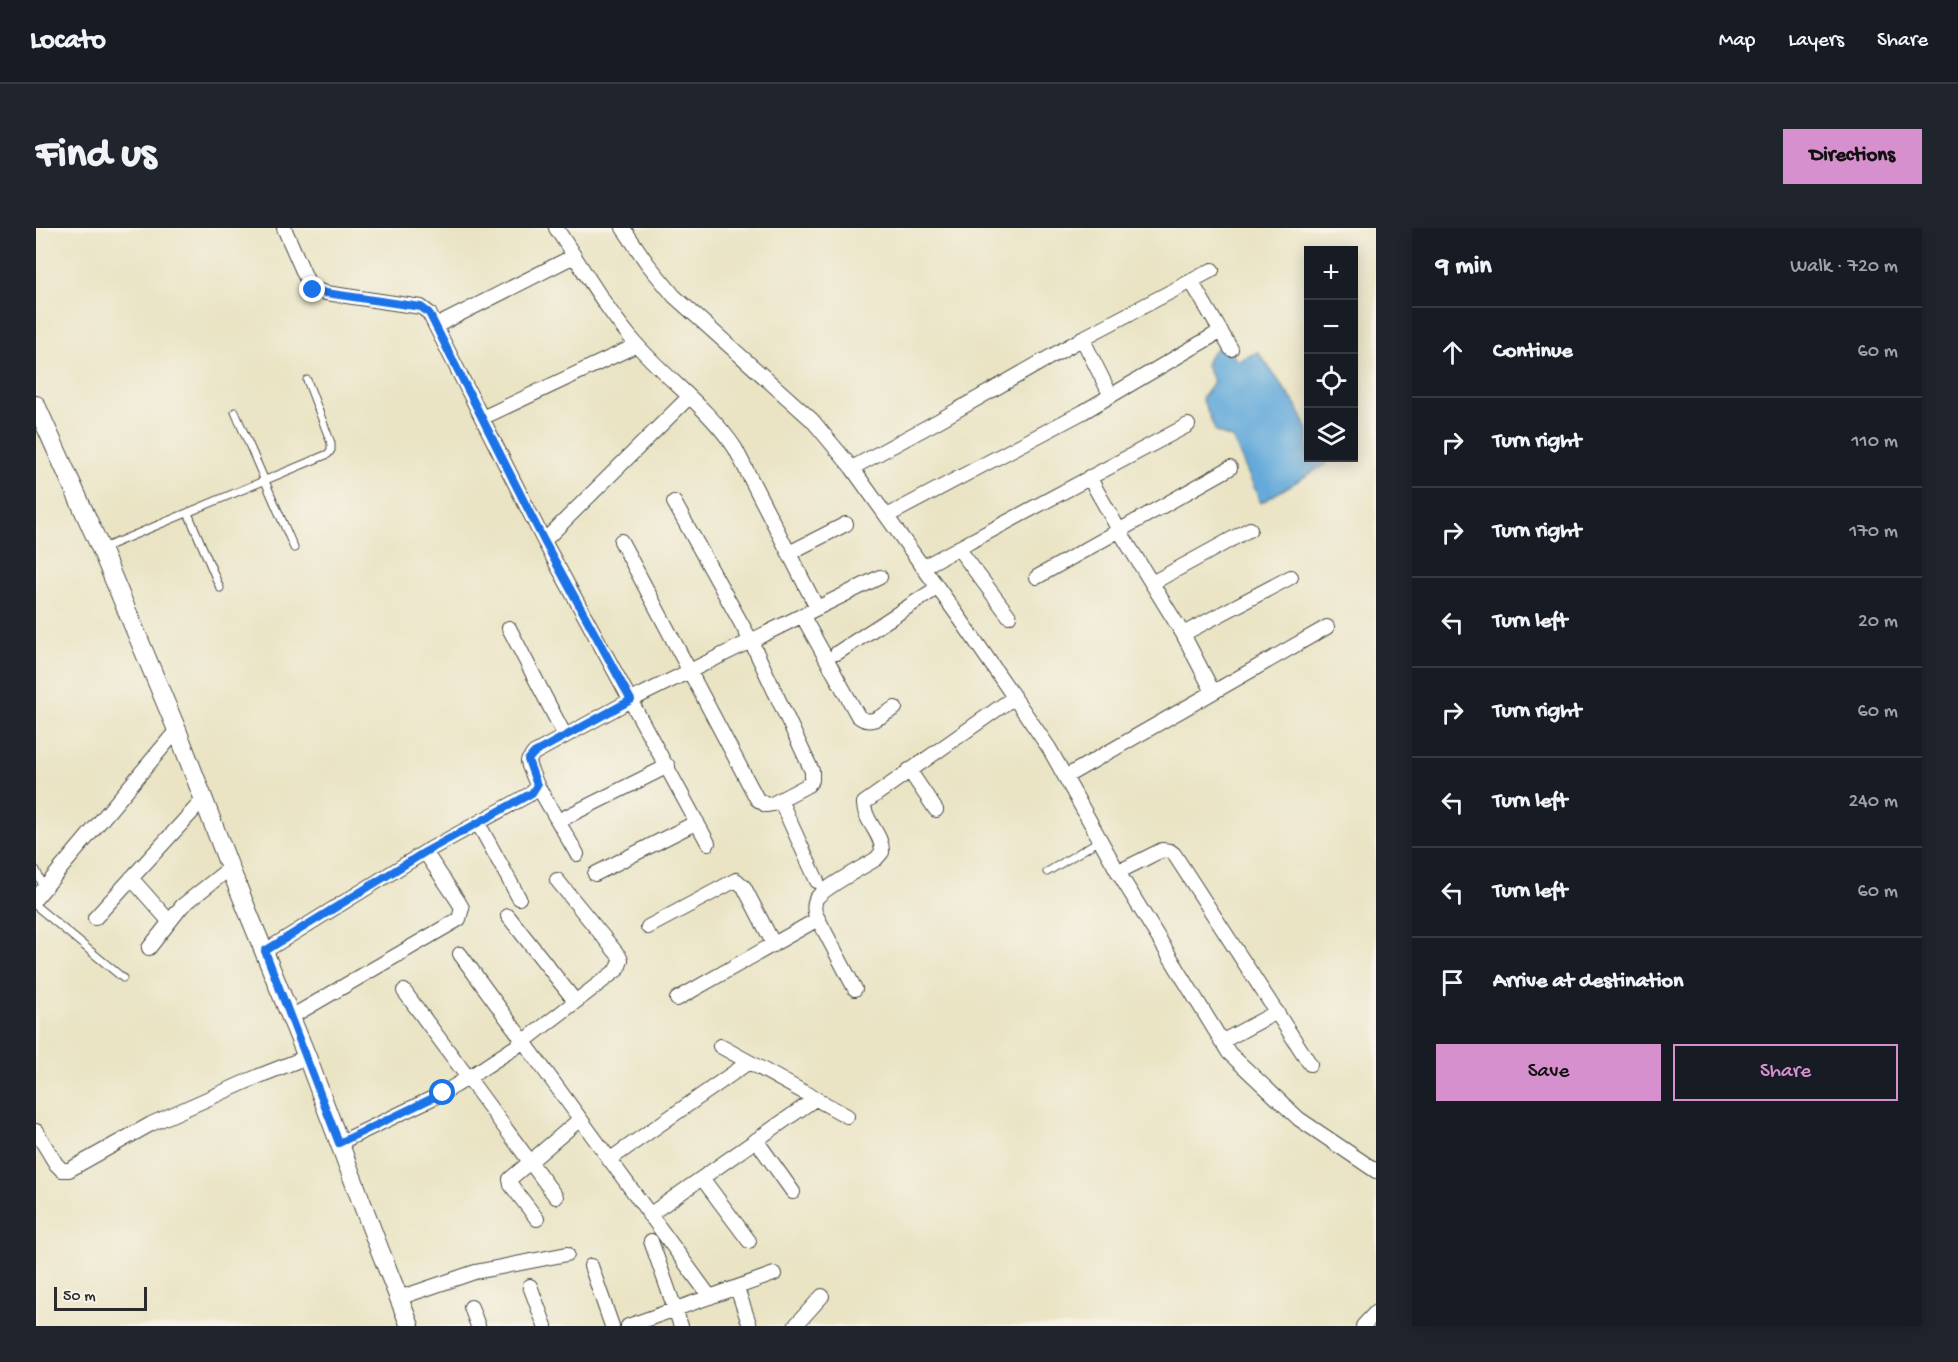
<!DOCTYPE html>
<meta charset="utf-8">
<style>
body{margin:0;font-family:"Gochi Hand",sans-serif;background:#20242c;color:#f1f3f6}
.controls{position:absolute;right:18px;top:18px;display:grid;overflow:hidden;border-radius:0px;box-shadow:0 3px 15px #0003}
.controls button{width:54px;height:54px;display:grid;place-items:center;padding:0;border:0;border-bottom:2px solid #363941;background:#171b24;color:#f1f3f6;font:30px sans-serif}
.scale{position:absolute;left:18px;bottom:15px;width:93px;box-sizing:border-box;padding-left:6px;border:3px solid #2b2b2b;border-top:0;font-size:16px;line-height:21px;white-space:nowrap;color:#2b2b2b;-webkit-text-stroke:4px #f7f3e8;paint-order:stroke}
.stop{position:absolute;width:18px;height:18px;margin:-14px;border:4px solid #1a73e8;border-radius:50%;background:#fff}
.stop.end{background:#1a73e8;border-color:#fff;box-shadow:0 2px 6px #0008}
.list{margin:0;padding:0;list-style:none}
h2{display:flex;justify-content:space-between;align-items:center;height:78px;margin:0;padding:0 24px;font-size:26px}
h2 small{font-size:20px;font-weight:400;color:#9ea1a6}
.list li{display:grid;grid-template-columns:39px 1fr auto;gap:18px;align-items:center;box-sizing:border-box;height:90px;padding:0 24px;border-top:2px solid #363941}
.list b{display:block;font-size:22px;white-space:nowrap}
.list em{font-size:20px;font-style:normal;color:#9ea1a6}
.actions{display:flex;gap:12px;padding:18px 24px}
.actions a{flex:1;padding:14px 0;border:2px solid #d690ce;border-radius:0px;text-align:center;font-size:21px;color:#d690ce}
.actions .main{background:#d690ce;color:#111}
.icon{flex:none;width:33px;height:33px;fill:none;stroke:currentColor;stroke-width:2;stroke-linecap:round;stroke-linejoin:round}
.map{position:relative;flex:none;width:1340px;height:1098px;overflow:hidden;border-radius:0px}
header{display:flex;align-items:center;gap:36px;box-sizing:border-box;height:84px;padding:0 30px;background:#171b24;border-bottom:2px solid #363941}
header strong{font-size:28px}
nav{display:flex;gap:33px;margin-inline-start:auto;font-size:21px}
.intro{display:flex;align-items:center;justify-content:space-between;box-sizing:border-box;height:144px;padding:0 36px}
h1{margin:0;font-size:42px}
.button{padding:15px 27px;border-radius:0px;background:#d690ce;color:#111;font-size:21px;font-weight:700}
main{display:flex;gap:36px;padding:0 36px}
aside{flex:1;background:#171b24;border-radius:0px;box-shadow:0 3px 15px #0003}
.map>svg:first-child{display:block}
</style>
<header>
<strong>Locato</strong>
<nav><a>Map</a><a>Layers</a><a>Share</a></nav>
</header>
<div class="intro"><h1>Find us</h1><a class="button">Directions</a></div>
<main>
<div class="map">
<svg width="1340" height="1098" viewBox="0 0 1340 1098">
<rect width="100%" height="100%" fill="#f7f3e8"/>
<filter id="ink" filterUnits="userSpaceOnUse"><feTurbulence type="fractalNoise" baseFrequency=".0167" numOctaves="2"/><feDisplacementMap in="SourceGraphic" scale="12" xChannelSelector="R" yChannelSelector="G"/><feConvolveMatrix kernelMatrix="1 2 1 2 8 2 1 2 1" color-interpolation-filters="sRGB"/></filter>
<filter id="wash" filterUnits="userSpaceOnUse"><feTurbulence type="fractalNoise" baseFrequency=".008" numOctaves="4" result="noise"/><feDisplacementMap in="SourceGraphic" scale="24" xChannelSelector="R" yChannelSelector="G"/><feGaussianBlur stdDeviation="1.35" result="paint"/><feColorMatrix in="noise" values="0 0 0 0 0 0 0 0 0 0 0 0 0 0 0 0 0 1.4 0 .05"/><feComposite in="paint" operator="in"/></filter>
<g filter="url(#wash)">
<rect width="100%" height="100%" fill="#eae4c5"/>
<path fill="#65aada" stroke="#486a82" stroke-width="1.5" d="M1185,116l17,17 20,-9 39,55 11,23v28h14l4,6 -65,39 -28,-64 -17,-7 -14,-34 12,-16 -8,-17 4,-10z"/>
</g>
<g filter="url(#ink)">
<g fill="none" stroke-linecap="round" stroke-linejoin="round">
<defs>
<path id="lane" d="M199,184l59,136
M152,285l32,75
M67,320l225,-94 3,-4v-7l-24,-63
M0,642l8,18
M1011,644l53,-32
M0,678l87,72"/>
<path id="street" d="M248,0l25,57 4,4 13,4 95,14 8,6 115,228 164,302
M520,0c26,39 50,82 81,117 32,36 71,63 98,103l82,160
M587,0l24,35 27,33 138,124 40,48 109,152 88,128 69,124 111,181 70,66 77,52
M1155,53l40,68
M400,98l138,-70
M1046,110l29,58
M446,190l155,-73
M816,240l86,-47 147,-84 127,-67
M1053,249l30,53 64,104 108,-57
M851,288l196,-104 138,-81
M508,313l145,-144
M585,313l136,258 9,6 6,-1 36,-19 4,-5v-9l-61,-130 -77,-139
M922,320l51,68
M753,325l57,-29
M887,339l265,-142
M1001,349l193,-109
M1116,355l98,-54
M766,387l56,101c13,11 24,-1 37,-8
M473,400l56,108
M1147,406l30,58
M801,425l100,-65
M873,542l27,40
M1029,549l262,-150
M501,557l40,69
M744,572l37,81
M522,593l110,-55
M442,595l41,75
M1082,644l44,-22 8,1 4,3 136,210
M559,646l102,-52
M95,650l38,43
M0,670l141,-168
M472,688l67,85
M59,690l108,-118
M612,699l88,-47 8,7 30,58
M113,720l33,-42 48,-38
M229,723l160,-99 107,-59 5,-8 -8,-19 -1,-5 6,-8 97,-53 249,-123
M424,726l250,343
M819,761l-40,-76c-1,-5 -1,-9 1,-14 7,-11 47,-32 60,-40l6,-7c1,-18 -19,-32 -18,-49l149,-105
M368,763l152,206
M641,771l141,-80
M255,789l168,-98 3,-11 -4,-7 -33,-49
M1185,814l56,-30
M684,818l127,70
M0,903l20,33 6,6h7l82,-46 108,-48 48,-19
M720,912l37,52
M303,915l104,-50 25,-15 55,-36 95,-73 3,-9 -2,-4 -62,-76
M573,932l140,-98
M666,950l47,63
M613,987l166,-116
M501,991l-26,-34 -1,-6 69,-59
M615,1013l30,85
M555,1038l21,60
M494,1058l15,40
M701,1060l13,38
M363,1070l76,-26 92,-18
M435,1079l7,19
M592,1098l146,-52
M759,1098l27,-30
M1327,1098l13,-14"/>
<path id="secondary" d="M0,177l65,144 76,181 53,138 77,189 70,186 33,83"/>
</defs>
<use href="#lane" stroke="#484742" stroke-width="9"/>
<use href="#street" stroke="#484742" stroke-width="16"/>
<use href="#secondary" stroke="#484742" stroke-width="20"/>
<use href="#lane" stroke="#fff" stroke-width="7"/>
<use href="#street" stroke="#fff" stroke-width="14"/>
<use href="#secondary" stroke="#fff" stroke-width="18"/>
</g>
</g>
<g fill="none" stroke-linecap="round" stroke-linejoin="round" filter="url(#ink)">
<path stroke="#1a73e8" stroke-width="8" d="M277,62l13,3 95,14 8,6 115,228 87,159 -97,53 -6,7 9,25 -5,8 -107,59 -160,99 74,192 104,-50"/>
</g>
</svg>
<div class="controls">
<button>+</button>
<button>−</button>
<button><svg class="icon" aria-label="locate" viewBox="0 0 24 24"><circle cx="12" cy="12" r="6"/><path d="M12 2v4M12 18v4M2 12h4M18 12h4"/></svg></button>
<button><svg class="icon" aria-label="layers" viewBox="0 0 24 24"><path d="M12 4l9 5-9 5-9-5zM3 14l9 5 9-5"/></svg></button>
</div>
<div class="scale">50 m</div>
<div class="stop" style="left:407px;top:865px"></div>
<div class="stop end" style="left:277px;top:62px"></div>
</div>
<aside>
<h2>9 min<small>Walk · 720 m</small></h2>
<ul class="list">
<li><svg class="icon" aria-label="ahead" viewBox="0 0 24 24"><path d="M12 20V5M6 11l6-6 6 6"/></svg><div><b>Continue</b></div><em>60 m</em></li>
<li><svg class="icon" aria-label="right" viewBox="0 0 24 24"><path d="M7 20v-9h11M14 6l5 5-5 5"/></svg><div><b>Turn right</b></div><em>110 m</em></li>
<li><svg class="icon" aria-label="right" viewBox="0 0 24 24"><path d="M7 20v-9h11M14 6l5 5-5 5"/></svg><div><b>Turn right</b></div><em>170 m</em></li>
<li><svg class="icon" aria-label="left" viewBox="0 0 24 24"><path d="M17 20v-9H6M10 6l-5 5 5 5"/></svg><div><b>Turn left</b></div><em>20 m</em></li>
<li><svg class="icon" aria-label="right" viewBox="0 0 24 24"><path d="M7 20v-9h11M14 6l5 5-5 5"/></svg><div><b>Turn right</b></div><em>60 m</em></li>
<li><svg class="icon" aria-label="left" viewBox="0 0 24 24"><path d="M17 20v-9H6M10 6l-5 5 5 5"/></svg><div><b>Turn left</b></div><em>240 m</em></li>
<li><svg class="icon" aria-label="left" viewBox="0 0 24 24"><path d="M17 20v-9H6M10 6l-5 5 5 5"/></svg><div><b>Turn left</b></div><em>60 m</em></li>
<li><svg class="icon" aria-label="arrive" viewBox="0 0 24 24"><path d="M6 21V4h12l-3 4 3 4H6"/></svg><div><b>Arrive at destination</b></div></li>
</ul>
<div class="actions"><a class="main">Save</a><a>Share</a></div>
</aside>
</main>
